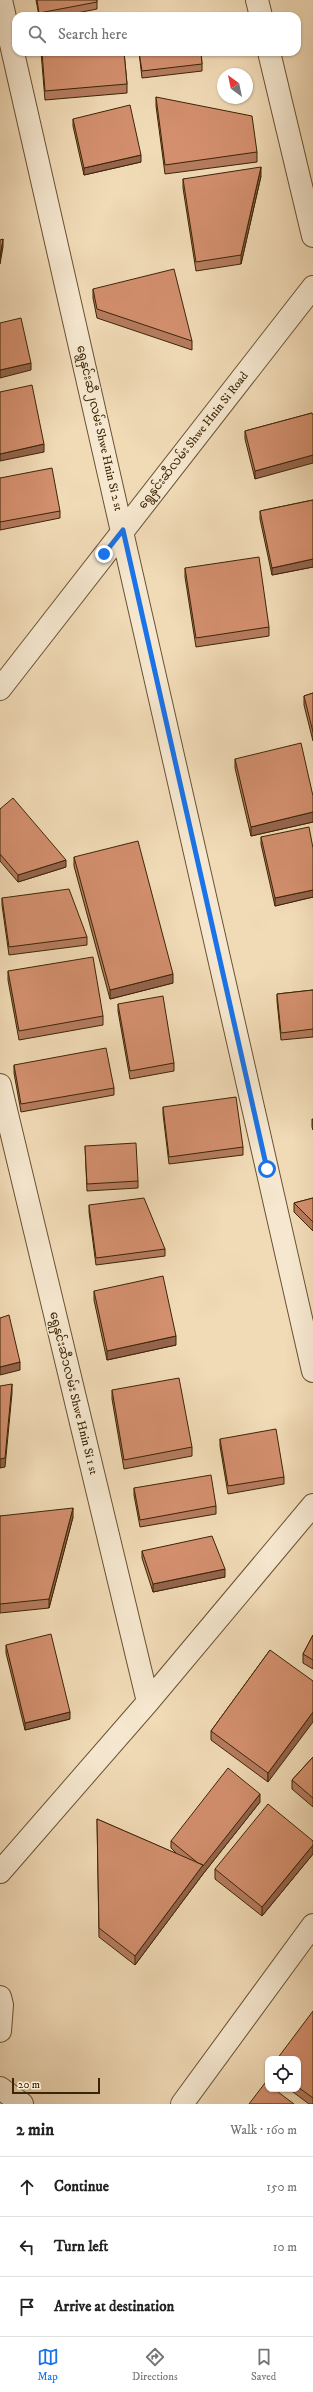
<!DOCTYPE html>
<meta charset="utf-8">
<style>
body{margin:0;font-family:"IM FELL DW Pica","Noto Sans Myanmar",serif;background:#f2f2f2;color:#222}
.controls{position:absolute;right:12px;bottom:12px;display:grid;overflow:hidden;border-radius:8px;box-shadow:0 1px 3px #0004}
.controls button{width:36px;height:36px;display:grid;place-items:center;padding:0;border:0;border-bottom:1px solid #e0e0e0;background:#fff;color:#222;font:20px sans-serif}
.compass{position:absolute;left:217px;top:68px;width:36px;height:36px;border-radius:50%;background:#fff;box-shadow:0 1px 3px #0004;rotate:327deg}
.scale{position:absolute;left:12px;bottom:10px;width:88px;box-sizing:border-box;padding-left:4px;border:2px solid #3c2505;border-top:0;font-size:11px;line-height:14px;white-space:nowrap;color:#3c2505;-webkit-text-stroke:3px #f6e8d0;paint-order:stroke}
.stop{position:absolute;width:12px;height:12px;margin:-9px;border:3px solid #1a73e8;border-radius:50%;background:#fff}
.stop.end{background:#1a73e8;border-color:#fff;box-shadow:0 1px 4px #0008}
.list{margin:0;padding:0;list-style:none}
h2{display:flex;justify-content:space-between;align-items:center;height:52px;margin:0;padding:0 16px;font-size:17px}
h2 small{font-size:13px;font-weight:400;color:#767676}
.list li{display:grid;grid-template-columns:26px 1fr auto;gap:12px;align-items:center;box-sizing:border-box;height:60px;padding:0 16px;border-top:1px solid #e0e0e0}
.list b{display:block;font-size:15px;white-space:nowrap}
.list em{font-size:13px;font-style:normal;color:#767676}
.icon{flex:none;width:22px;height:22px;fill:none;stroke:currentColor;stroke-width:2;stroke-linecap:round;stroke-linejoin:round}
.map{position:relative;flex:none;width:313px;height:2104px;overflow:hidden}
.search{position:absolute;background:#fff;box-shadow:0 1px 3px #0004;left:12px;right:12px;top:12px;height:44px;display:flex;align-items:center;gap:10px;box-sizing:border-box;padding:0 14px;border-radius:12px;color:#767676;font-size:15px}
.sheet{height:232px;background:#fff}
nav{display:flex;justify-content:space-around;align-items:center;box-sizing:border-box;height:56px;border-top:1px solid #e0e0e0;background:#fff;font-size:11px;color:#767676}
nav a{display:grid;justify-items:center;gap:2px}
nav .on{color:#1a73e8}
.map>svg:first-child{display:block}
</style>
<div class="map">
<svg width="313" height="2104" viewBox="0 0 313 2104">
<rect width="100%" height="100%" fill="#f1dbb7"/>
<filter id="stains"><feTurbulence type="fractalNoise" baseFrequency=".005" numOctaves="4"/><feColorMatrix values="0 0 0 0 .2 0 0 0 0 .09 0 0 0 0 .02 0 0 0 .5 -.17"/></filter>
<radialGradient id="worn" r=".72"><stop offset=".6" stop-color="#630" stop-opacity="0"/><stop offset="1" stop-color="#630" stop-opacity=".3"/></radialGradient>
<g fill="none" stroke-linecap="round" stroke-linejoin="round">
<defs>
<path id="minor" d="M1,0l312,1371
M257,0l4,16
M269,52l44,184
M0,689l313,-402
M0,1085l148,617
M0,1872l148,-170 165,-197
M0,1997l2,8 -2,26
M0,2088l22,16
M182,2104l131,-179"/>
</defs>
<use href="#minor" stroke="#695232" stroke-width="24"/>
<use href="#minor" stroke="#f6e8d0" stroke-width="22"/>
</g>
<path fill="#b57b5f" stroke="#3c2505" d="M36,0h61v9l-35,7h-23z
M41,52h83l3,32v9l-82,7z
M139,52h62l1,12v7l-60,7z
M156,97l101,55v10l-92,12 -9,-68z
M73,119l68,43 -57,13 -11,-49z
M261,176l-20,88 -45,7 -13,-83v-9z
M93,289l99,52v9l-95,-32 -4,-20z
M312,413l-57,66 -10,-40v-8z
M0,478l60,33v7l-60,12z
M313,500v67l-41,8 -12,-56v-8z
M185,568l84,59v9l-73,11 -11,-70z
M313,693v48l-9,-36v-9z
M235,759l78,37v26l-62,14 -16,-68z
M0,809l66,58 -48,15 -18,-21z
M261,837l52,11v49l-38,9 -14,-62z
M74,857l99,126 -63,16 -36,-133z
M2,898l85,39v8l-78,10 -7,-50z
M8,971l95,45v9l-84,15 -11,-60z
M313,990v47l-32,3 -4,-39v-7z
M118,1004l56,59v8l-44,8 -12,-68z
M14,1065l100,23v7l-93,17 -7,-39z
M163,1107l80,40v8l-74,9 -6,-50z
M312,1119h1v11l-1,-3z
M85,1146l53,35v7l-51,3z
M313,1198v33l-19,-19v-9z
M89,1205l76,44v7l-69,9 -7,-53z
M94,1291l82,54 -69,15 -13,-60z
M112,1390l80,57v9l-68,13 -12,-70z
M220,1439l64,38v7l-56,10 -8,-48z
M134,1488l82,18v8l-76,13 -6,-32z
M0,1516l73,1 -24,91 -49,5z
M142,1551l83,26 -72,15 -11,-34z
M313,1635v34l-10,-6v-9z
M6,1645l64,74 -45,11 -19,-77z
M270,1650l-2,132 -57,-42v-9z
M313,1757v50l-21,-18v-9z
M260,1802l-57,72 -68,91 -36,-28 -2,-118 80,35 -6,-6v-7z
M313,1841v13l-51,62 -47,-37v-10z
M313,2011v93h-4l-20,-15h9v-30z"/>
<path fill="#94644d" stroke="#3c2505" d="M141,155v7l-57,13v-7z
M261,167v9l-20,88v-9z
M3,239v8l-3,17v-7z
M31,363v7l-31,8v-8z
M44,444v8l-44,9v-7z
M313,455v8l-58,16v-8z
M313,559v8l-41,8v-7z
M313,812v10l-62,14v-9z
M66,860v7l-48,15v-7z
M313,890v7l-38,9v-8z
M173,974v9l-63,16v-9z
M176,1336v9l-69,15v-9z
M20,1362v8l-20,5v-8z
M12,1384v9l-7,74 -5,1v-9z
M73,1508v9l-24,91v-9z
M225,1569v8l-72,15v-8z
M70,1712v7l-45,11v-7z
M313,1712v10l-45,60v-9z
M260,1794v8l-57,72 -68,91v-9l68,-91z
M313,1845v9l-51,62v-9z"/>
<path fill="#d38f6e" stroke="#3c2505" d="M37,0h60v2l-58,11z
M42,52h82l3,32 -82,7z
M139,52h62l1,12 -60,7z
M156,97l96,19 5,36 -92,13z
M130,105l11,50 -57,13 -11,-49z
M261,167l-20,88 -45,7 -13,-83z
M3,239l-3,18v-17z
M174,269l18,72 -95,-32 -4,-20z
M21,318l10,45 -31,7v-47z
M32,385l12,59 -44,10v-62z
M312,413l1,2v40l-58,16 -10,-40z
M52,468l8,43 -60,11v-44z
M313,500v59l-41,9 -12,-57z
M259,557l10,70 -73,11 -11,-70z
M313,693v39l-9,-36z
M301,743l12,53v16l-62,15 -16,-68z
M13,798l53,62 -48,15 -18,-21v-45z
M309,827l4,21v42l-38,8 -14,-61z
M138,841l35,133 -63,16 -36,-133z
M69,889l18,48 -78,10 -7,-49z
M93,957l10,59 -84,15 -11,-60z
M313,990v39l-32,4 -4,-39z
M163,996l11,67 -44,8 -12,-67z
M106,1048l8,40 -93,16 -7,-39z
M236,1097l7,50 -74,10 -6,-50z
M136,1143l2,38 -51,3 -2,-38z
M144,1198l21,51 -69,9 -7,-53z
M313,1198v24l-19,-19z
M163,1276l13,60 -69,15 -13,-60z
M9,1315l11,47 -20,5v-49z
M179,1378l13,69 -68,13 -12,-70z
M12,1384l-7,74 -5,1v-73z
M276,1429l8,48 -56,9 -8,-47z
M211,1475l5,31 -76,14 -6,-32z
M73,1508l-24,91 -49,5v-88z
M212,1536l13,33 -72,15 -11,-33z
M51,1634l19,78 -45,11 -19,-78z
M313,1635v25l-10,-6z
M270,1650l43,31v31l-45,61 -57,-42z
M313,1757v41l-21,-18z
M228,1768l32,26 -57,72v-1l-5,-2 -27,-22z
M268,1804l45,37v4l-51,62 -47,-38z
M97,1819l106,46 -68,91 -36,-28z
M313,2011v87l-15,-11v-28h-21z
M265,2083l3,2v4h6l20,15h-45z"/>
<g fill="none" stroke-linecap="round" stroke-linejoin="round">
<path stroke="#1a73e8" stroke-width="5" d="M104,554l19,-24 144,639"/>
</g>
<g text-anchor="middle" stroke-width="3" stroke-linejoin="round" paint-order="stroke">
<g font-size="12" fill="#3c2505" stroke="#f6e8d0">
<text transform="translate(100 428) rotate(77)" y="4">ရွေနှင်းဆီ၂လမ်း Shwe Hnin Si 2 st</text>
<text transform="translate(193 440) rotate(-52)" y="4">ရွေနှင်းဆီလမ်း Shwe Hnin Si Road</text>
<text transform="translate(74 1393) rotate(76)" y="4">ရွေနှင်းဆီ၁လမ်း Shwe Hnin Si 1 st</text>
</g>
</g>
<rect width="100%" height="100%" filter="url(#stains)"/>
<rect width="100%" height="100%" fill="url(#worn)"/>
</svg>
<div class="controls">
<button><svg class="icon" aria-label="locate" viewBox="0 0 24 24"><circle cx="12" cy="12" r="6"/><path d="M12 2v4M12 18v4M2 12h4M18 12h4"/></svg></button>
</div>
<svg class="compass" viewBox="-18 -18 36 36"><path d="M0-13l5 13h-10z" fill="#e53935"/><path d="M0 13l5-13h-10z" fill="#767676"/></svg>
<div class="scale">20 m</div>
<div class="stop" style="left:267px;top:1169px"></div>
<div class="stop end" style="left:104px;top:554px"></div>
<div class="search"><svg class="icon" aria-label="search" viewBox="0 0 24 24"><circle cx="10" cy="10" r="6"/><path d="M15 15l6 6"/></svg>Search here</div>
</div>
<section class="sheet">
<h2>2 min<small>Walk · 160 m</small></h2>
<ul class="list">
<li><svg class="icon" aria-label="ahead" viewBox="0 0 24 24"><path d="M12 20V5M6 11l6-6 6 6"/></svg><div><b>Continue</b></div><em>150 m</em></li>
<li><svg class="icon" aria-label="left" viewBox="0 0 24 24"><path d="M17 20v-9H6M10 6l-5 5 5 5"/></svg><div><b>Turn left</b></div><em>10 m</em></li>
<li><svg class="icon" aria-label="arrive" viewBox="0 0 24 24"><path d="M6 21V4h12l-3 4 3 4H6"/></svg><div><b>Arrive at destination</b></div></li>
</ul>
</section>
<nav>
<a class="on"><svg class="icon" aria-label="map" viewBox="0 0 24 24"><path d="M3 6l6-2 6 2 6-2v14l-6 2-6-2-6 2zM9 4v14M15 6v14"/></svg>Map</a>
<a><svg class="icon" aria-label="directions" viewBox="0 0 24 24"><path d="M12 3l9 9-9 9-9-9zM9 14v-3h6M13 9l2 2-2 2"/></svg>Directions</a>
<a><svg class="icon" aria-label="saved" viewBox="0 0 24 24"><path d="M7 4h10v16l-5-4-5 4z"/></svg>Saved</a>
</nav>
